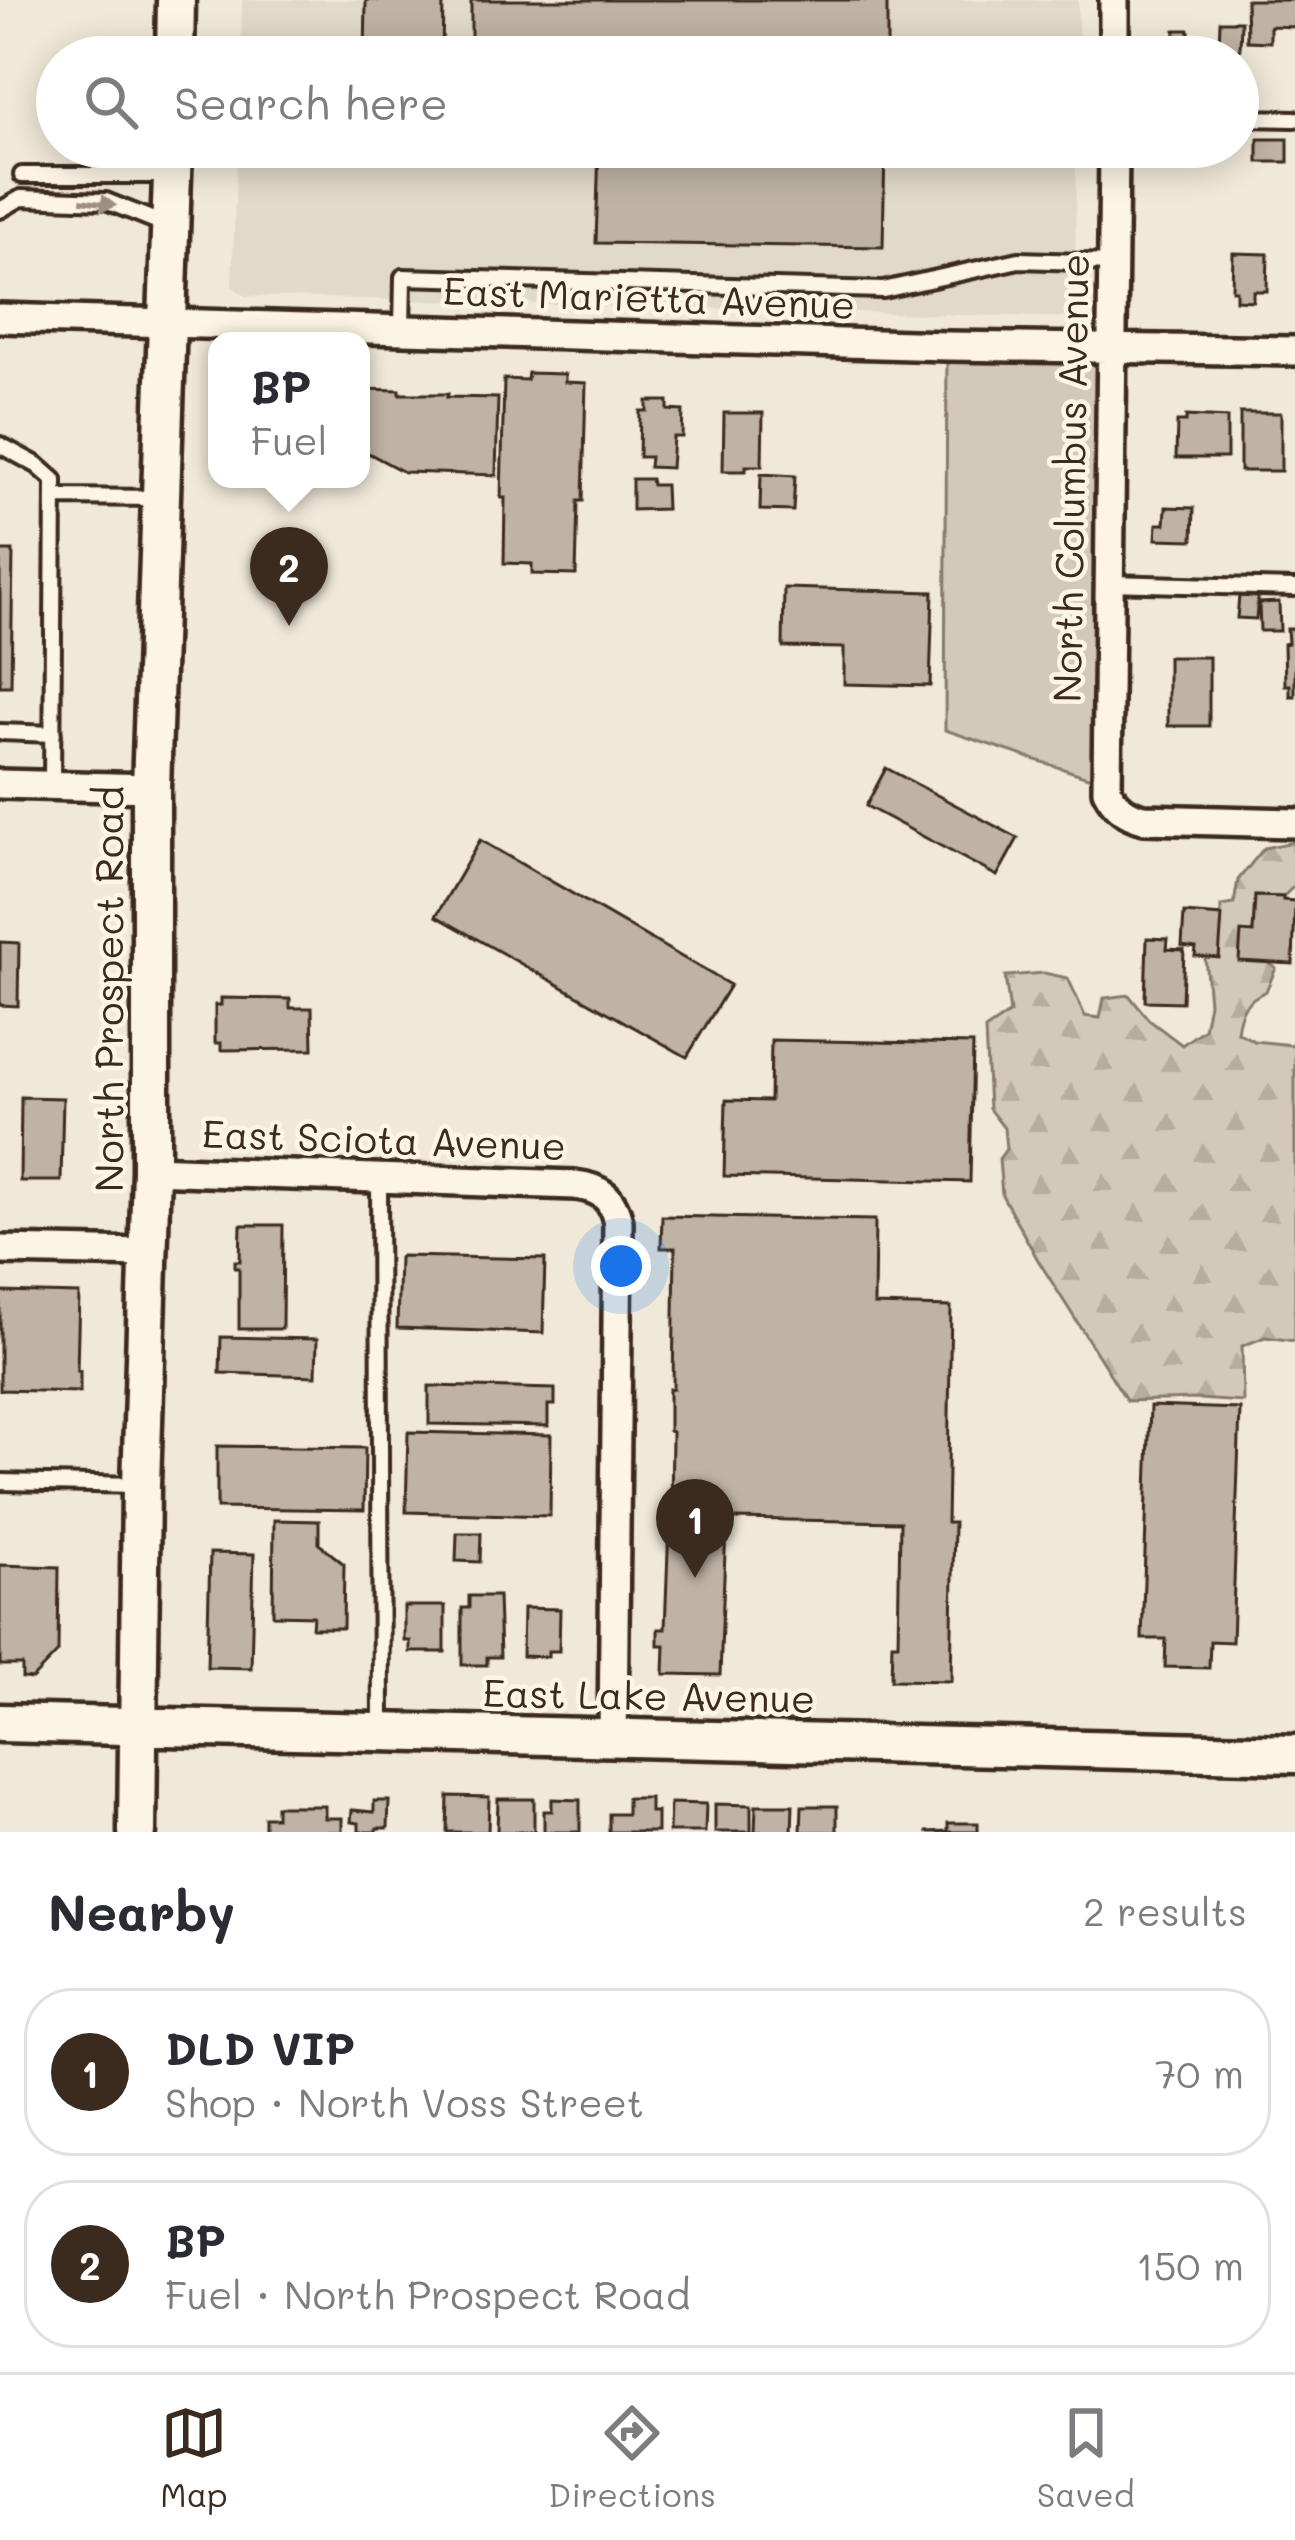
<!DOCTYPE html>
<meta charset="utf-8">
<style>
body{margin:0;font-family:Mali,sans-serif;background:#f7f7f7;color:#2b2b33}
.you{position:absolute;left:621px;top:1266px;width:42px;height:42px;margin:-30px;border:9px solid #fff;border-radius:50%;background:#1a73e8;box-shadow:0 0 0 18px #1a73e833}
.badge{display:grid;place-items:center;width:78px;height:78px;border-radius:50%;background:#3b2a1e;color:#fff;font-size:39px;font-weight:700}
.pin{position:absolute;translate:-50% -99px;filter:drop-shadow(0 3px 6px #0008)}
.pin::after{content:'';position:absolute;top:63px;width:42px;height:36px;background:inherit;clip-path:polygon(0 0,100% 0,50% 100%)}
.popup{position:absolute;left:208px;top:332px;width:162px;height:156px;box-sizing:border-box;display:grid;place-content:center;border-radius:24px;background:#fff;filter:drop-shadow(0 3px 9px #0005);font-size:39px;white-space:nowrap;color:#7c7c81}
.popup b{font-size:45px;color:#2b2b33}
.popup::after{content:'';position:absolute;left:50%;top:100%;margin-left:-24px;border:24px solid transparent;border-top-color:#fff}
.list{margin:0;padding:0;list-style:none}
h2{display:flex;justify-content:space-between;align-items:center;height:156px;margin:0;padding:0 48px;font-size:51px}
h2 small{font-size:39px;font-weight:400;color:#7c7c81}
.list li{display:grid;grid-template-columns:78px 1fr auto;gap:36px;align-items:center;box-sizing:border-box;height:168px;margin:0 24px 24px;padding:0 24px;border:3px solid #e1e1e2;border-radius:48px}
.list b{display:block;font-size:45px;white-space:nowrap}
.list p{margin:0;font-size:39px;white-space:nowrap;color:#7c7c81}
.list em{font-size:39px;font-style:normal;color:#7c7c81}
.icon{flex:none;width:66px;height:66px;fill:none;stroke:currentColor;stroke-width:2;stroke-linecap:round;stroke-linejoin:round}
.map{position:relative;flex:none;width:1295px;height:1832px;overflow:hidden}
.search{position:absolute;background:#fff;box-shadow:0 6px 30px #0003;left:36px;right:36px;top:36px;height:132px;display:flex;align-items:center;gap:30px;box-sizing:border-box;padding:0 42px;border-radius:66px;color:#7c7c81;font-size:45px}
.sheet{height:540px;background:#fff}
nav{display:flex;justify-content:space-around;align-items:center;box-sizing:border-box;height:168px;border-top:3px solid #e1e1e2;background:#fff;font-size:33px;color:#7c7c81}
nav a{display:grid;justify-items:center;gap:6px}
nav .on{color:#3b2a1e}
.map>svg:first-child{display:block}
</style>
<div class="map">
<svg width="1295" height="1832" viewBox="0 0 1295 1832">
<defs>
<pattern id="forest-firs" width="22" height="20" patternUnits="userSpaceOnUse" patternTransform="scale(3)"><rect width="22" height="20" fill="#d2c9ba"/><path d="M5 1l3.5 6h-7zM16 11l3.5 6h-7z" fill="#b5ad9f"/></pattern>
</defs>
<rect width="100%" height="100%" fill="#f0e9d9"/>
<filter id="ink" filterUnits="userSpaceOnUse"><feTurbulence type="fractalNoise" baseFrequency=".00833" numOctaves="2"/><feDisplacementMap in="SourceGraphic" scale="24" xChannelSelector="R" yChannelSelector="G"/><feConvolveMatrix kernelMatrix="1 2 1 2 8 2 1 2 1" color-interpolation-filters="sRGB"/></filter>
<g filter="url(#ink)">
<path fill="#e1d9c9" d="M242,0h836v57h-837z
M237,147h839l-1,171 -829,-22 -14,-10z"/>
<path fill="url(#forest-firs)" stroke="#867a6c" stroke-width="3" d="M1293,842l2,43 -12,12 -28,-1 -2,37h-12l-1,27 26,2 10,6 -10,23c-21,10 -26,18 -29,41l17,9 38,4 3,-14v310l-30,-4 -23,9 1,56 -46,-3 -70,2 -89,-141 -36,-65 -3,-36 7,-10 -2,-21 -15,-19 -4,-79 25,-17 -5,-37 39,-3 24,5 17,38 15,2 4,-20 25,-3 20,25 33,25 22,-16 5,-26 -4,-46h14l2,-51 13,-2 4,-24 26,-32z"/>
<path fill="#d2c9ba" stroke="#867a6c" stroke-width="3" d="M947,346l163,1 -4,436 -161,-53z"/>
<path fill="#beb3a4" stroke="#3b2a1e" stroke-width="3" d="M366,0h77l-1,57h-77z
M471,0h416v57l-416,-3z
M1246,0h49v27l-25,-1v16l-23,-1z
M1220,21h21l-1,29 -21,-1z
M1175,30h14v8h18l1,19h-42v-19h9z
M1258,139h30v23h-30z
M599,147h109v11l91,2 1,-13h85l-2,100 -287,-4z
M1233,253l35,1 -1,37h-14v10l-17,-1v-10h-4z
M528,373l37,1v8l21,1 -3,118h-5l-2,74 -44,-1v-10l-28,-1 1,-65h-4l3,-119 23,1z
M361,389l39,1v4h48l-1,3 51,1 -2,77 -92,-3 -43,-23z
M647,401h21v9l15,1 -1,26h-9l-2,31 -22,-1 1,-10h-11l1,-46h7z
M724,413h39l-1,53h-16v5h-23z
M1240,413h41v58h-41z
M1186,416l41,2v40h-51l1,-36h9z
M761,474l34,2 -2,35 -33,-1z
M632,479h19l1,6h13l1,24 -34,1z
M1166,507l28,1 -1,32 -37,-1 1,-15h8z
M0,551h13l-2,135h-11z
M784,588l149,4 -3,94 -86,-2v-36l-61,-1z
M1239,596l19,1 -2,22 -19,-1z
M1279,602l1,29h-20l-1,-28z
M1287,629h8v67h-5v-11h-5l-1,-41 4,-1z
M1168,657h41v69h-41z
M886,768l132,70 -21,38 -131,-70z
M480,840l250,145 -43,72 -251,-141z
M1255,896l28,1v3l12,1 -2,63 -54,-3 2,-29 12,1z
M1184,913l38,3 -3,42 -24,-2 1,-8 -14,-2z
M1147,938l21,1 -1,10 17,1 -2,52 -37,-1z
M0,942l19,1 -1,63 -18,-1z
M221,998l69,1v9h22l1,41 -92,1v-7h-6v-38h6z
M771,1040l202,4 -3,138 -246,-6 2,-76 44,1z
M21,1097l42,1 -2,83h-41z
M662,1216l213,4 -1,85 77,2 -4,216h7l-3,158 -60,-1 1,-37h6l2,-121 -229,-4 1,-86 -3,-1v-42h4l2,-141h-14z
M241,1225h42l-1,104h-43v-61h-4v-7h5z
M401,1256l144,3 -2,74 -146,-5 2,-70z
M0,1292l79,2 -2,77h3v21l-80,-2z
M221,1337l96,2 -1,37 -96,-3z
M429,1386l126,3v16h-7v21l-119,-2z
M1150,1406l90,3 -8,233 -22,-1 -1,27 -44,-1 1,-28h-24z
M408,1432l143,3 -1,81 -144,-4z
M217,1446l148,2 -1,62 -147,-2z
M274,1520l45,1v23l25,20 -1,64h-31l1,-12 -40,-1z
M669,1525l57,3 -6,147 -56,-1 1,-29h-7v-16h7z
M457,1533h24l-1,29 -24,-1z
M210,1553l44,1 -3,114 -44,-1z
M0,1565l59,2 -1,85 -26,27 -10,-1v-13h-22z
M469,1596h29l2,61h-13v8h-25v-57h7z
M404,1606h41v46h-35v-11h-6z
M523,1608l37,1 -1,42h-11v6l-26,-1z
M448,1796l41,1 -1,35h-41z
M627,1798h23v14h7v20h-48v-18h18z
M498,1799h36v33h-37z
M552,1799l28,1v32h-36v-21h8z
M374,1801h15l-1,27h-11v4h-18v-9l-8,-1 1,-12 22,2z
M670,1803l36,1 -1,28h-36z
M715,1804l36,1v27h-36z
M756,1805h37l-1,27h-37z
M276,1806h49v12h17v14h-78v-15h12z
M802,1806h35v26h-36z
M948,1823h30v9h-52l22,-1z"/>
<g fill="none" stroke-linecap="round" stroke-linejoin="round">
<defs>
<path id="lane" d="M1238,118l57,1
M22,175h150
M0,210l21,-12 85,3 60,24
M402,329l1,-52 480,13 136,-30 94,3
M0,445l37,20 17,15 -2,306
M55,497l103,1
M1109,583l186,5
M0,732l53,2
M379,1179l2,552
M0,1482l139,3"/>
<path id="street" d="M1114,57v-57
M1114,147l-7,643c8,16 19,25 37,29l151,4
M0,318l947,28 348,5
M0,784l151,4
M151,1170l424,15c25,3 38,12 43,37l-5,515
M0,1250l148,3"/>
<path id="secondary" d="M175,57l1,-57
M0,1723l1295,31
M137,1832l4,-347 10,-315v-382l22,-641"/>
</defs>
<use href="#lane" stroke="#3b2a1e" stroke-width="22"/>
<use href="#street" stroke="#3b2a1e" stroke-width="36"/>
<use href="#secondary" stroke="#3b2a1e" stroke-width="45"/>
<use href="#lane" stroke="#fcf5e5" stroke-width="14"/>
<use href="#street" stroke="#fcf5e5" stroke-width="27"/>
<use href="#secondary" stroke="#fcf5e5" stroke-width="36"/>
</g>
<defs><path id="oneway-solid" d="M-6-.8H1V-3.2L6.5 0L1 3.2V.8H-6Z" transform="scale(3)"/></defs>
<use fill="#9c9082" href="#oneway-solid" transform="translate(98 203) rotate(8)"/>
</g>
<g text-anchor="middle" stroke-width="9" stroke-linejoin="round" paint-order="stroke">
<g font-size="39" fill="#3b2a1e" stroke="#fcf5e5">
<text transform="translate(649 298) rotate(2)" y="14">East Marietta Avenue</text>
<text transform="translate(1071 478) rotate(-89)" y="14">North Columbus Avenue</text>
<text transform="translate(109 989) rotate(-90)" y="14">North Prospect Road</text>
<text transform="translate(384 1140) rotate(2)" y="14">East Sciota Avenue</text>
<text transform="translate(649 1696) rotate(1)" y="14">East Lake Avenue</text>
</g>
</g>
</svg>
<div class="you"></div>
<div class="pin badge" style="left:695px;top:1578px">1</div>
<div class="pin badge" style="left:289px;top:626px">2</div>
<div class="popup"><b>BP</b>Fuel</div>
<div class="search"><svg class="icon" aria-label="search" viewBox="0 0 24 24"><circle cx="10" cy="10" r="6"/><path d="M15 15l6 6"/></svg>Search here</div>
</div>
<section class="sheet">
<h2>Nearby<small>2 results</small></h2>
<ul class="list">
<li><span class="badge">1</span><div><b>DLD VIP</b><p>Shop · North Voss Street</p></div><em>70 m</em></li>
<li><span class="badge">2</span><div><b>BP</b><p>Fuel · North Prospect Road</p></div><em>150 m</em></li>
</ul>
</section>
<nav>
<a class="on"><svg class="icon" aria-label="map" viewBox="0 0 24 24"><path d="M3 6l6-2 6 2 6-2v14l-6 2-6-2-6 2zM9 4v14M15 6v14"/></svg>Map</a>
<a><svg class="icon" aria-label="directions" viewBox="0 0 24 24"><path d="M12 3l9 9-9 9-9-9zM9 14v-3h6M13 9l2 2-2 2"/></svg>Directions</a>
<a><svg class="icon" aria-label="saved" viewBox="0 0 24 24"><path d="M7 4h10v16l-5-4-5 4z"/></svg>Saved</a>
</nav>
